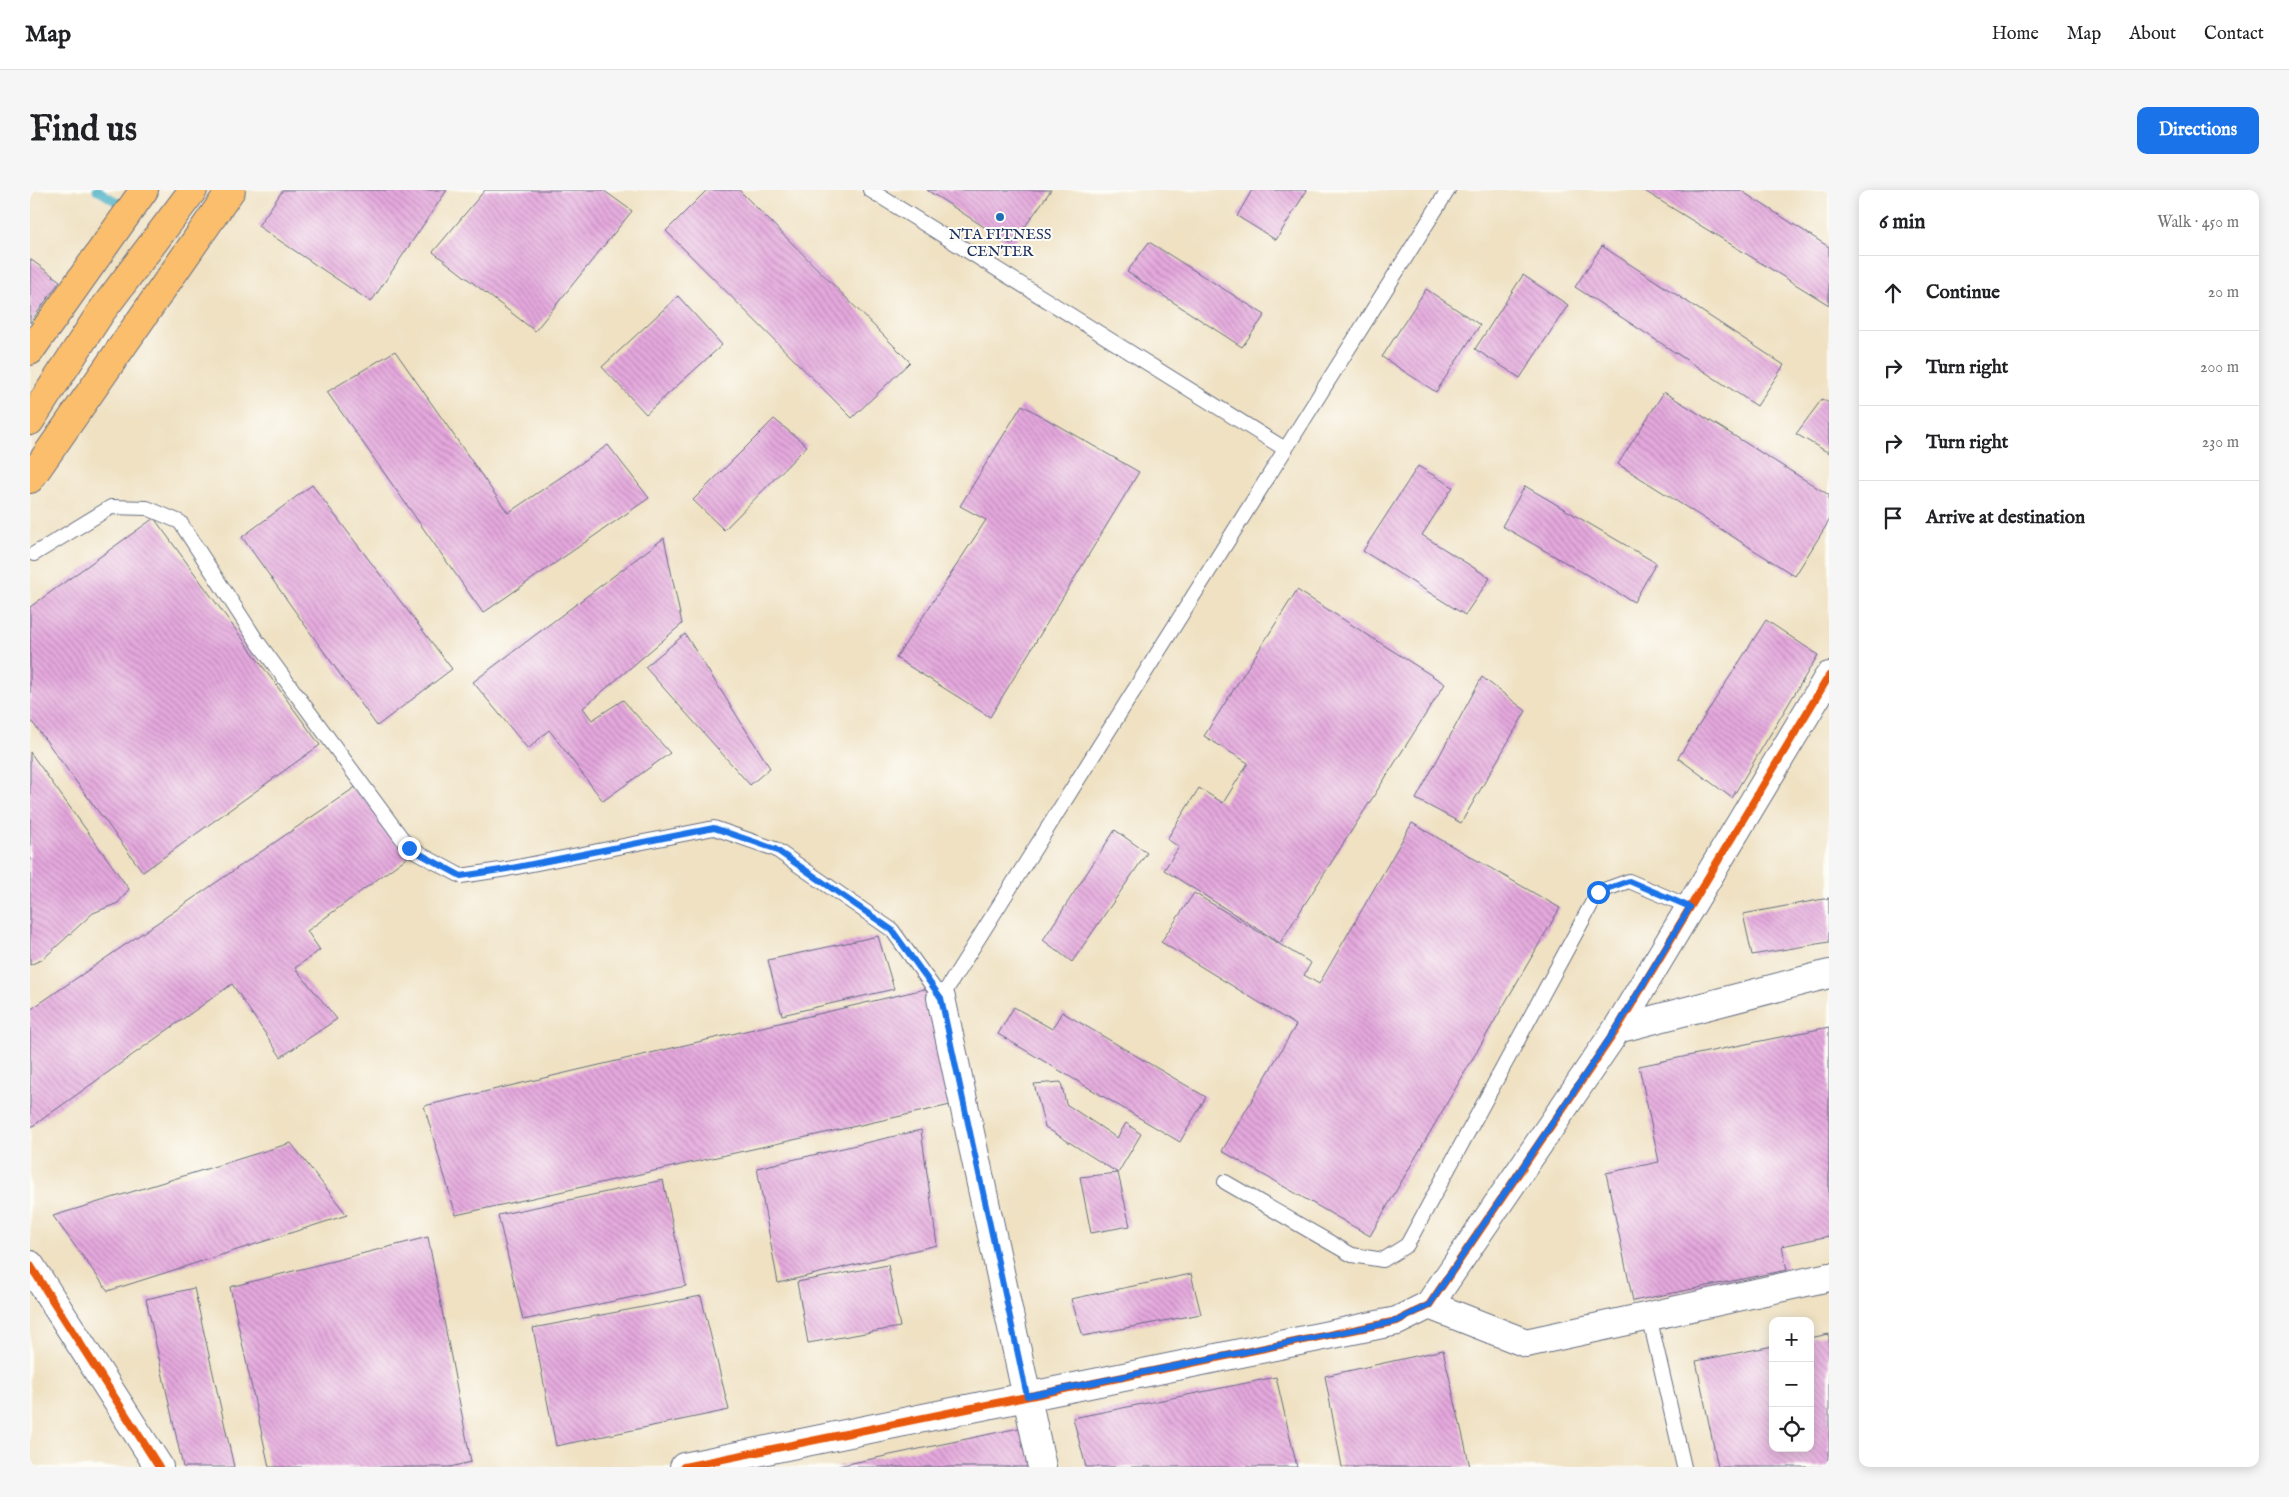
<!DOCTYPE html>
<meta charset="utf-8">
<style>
body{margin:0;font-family:"IM FELL English",serif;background:#f6f6f6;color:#202124}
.controls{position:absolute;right:15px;bottom:15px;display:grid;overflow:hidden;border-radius:10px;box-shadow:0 2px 12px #0003}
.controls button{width:45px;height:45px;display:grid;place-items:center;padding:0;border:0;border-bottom:1px solid #e0e0e0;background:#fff;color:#202124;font:25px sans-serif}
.stop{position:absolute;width:15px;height:15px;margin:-11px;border:4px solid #1a73e8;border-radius:50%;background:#fff}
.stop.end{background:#1a73e8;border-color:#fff;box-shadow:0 1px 5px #0008}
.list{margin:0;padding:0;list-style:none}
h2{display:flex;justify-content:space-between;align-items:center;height:65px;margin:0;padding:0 20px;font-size:21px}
h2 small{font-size:16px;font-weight:400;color:#757577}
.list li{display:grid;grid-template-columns:32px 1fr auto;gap:15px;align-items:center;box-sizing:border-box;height:75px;padding:0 20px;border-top:1px solid #e0e0e0}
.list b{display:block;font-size:19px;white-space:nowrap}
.list em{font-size:16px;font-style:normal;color:#757577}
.icon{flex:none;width:28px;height:28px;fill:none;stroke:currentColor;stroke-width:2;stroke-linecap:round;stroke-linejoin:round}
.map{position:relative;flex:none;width:1799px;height:1277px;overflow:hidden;border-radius:10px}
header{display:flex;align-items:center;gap:30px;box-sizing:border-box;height:70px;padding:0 25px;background:#fff;border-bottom:1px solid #e0e0e0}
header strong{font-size:24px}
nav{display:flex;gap:28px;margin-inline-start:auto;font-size:18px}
.intro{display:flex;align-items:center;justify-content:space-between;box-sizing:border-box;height:120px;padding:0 30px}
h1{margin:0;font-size:35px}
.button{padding:12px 22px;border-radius:10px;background:#1a73e8;color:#fff;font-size:18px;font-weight:700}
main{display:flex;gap:30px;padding:0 30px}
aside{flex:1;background:#fff;border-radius:10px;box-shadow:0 2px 12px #0003}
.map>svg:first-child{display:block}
</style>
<header>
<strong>Map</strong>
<nav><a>Home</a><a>Map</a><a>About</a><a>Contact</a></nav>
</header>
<div class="intro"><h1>Find us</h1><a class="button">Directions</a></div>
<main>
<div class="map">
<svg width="1799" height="1277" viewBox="0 0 1799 1277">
<defs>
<pattern id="building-back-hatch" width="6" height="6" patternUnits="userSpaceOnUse" patternTransform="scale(1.25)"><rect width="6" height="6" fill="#e5a8dd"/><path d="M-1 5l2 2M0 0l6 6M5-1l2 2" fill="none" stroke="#b989b6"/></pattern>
</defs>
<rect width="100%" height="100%" fill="#fdfcf7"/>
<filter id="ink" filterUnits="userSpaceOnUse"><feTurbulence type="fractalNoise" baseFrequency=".02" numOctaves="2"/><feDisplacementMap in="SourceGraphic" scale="10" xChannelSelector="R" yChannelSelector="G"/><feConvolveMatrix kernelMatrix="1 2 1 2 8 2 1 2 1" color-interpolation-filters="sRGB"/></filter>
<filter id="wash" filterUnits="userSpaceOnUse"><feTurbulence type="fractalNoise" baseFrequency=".0096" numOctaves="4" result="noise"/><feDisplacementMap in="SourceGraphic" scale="20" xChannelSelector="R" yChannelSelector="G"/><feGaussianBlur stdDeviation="1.12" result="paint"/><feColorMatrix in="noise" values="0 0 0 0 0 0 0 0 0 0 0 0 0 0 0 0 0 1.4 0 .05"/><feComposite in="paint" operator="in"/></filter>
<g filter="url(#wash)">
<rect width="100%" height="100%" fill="#efe1c2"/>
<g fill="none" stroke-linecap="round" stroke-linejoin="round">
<path stroke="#44adc3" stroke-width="9" d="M67,0l20,12"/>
</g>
<g id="blocks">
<path fill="url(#building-back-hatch)" d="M253,0h164l-76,112 -113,-76z
M455,0h118l29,21 -97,120 -102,-79z
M677,0h32l171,172 -58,56 -186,-187z
M897,0h124l-39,55z
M1222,0h55l-31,50 -39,-24z
M1613,0h97l89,57v58z
M1119,52l116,73 -23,32 -115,-75z
M1572,56l182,119 -27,41 -182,-119z
M0,69l30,22 -30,42z
M1493,85l45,30 -48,73 -45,-29z
M1396,99l54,36 -44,67 -54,-35z
M648,106l44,49 -76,69 -44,-47z
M365,161l113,162 100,-68 41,53 -166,115 -156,-221z
M1634,202l165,103v26l-34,55 -177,-112z
M1792,209l7,4v50l-33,-19z
M992,215l117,67 -149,245 -94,-59 90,-138 -26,-14z
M744,229l33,27 -83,84 -31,-30z
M1388,276l35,21 -31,48 68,43 -25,37 -102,-64z
M282,295l140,184 -75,57 -135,-189z
M1495,296l131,77 -22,39 -132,-76z
M124,328l166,227 -177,127 -113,-153v-112z
M634,348l18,86 -99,84 9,12 31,-20 47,53 -67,48 -54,-71 -21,19 -55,-67z
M1267,400l148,94 -165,259 -116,-73 15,-23 -12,-8 32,-51 24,15 25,-40 -44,-27z
M1736,430l52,35 -86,143 -54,-40z
M655,444l85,134 -20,17 -105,-118z
M1452,487l44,34 -65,112 -45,-24z
M0,562l99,137 -11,14 -25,10 -50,46 -13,6z
M327,596l52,70 -102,75 13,19 -25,18 42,51 -56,38 -49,-73 -202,144v-118z
M1382,633l148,85 -190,328 -148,-85 74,-126 -135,-83 33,-49 117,70 -7,12 15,9z
M1085,640l32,23 -75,109 -29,-22z
M1799,708v44l-77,13 -9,-41z
M848,746l16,53 -112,26 -14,-55z
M899,798l26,116 -499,111 -32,-109z
M984,817l38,22 10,-17 144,85 -26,45 -182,-108z
M1799,837v209l-47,10 5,24 -154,31 -27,-128 53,-11 -20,-96z
M1031,892l5,22 51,34 9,-15 15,11 -23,39 12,53 -39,7 -11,-56 38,-4 -73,-46 -11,-43z
M891,940l16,115 -159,38 -21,-115z
M261,953l56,72 -239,76 -55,-75z
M633,990l23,106 -163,34 -25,-105z
M398,1047l43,225 -21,5h-181l-39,-180z
M858,1075l12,62 -92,16 -11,-61z
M1161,1084l10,40 -118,22 -12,-37z
M164,1098l40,179h-51l-37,-168z
M671,1106l28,114 -173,36 -23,-118z
M1799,1144v133h-111l-22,-106 77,-15v102h37v-110z
M1413,1160l27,117h-128l-17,-91z
M1246,1187l21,90h-211l-13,-49z
M1003,1235l9,42h-204v-1z"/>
</g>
</g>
<g filter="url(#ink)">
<use href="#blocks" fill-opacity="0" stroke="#656d81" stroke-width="1"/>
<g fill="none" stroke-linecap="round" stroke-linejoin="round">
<defs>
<path id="service" d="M840,0l415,259
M4,364l77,-47 36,1 33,14 77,119 152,207 52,28 46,-7 207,-41 61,21 117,81 49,68 507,-808
M1195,992l127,73 31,5 24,-15 191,-353 31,-11 61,26
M1619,1126l35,151"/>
<path id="minor" d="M911,808l101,469
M1587,839l212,-55
M0,1075l129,202
M1399,1115l97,38 303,-66
M654,1277l713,-146 32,-16 188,-276 212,-353"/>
<path id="trunk" d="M0,161l114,-161
M0,231l71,-109 92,-122
M0,289l201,-289"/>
</defs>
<use href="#service" stroke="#656d81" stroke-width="16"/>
<use href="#minor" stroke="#656d81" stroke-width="30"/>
<use href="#trunk" stroke="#656d81" stroke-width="30"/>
<use href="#service" stroke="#fff" stroke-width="14"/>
<use href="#minor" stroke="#fff" stroke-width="28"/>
<use href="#trunk" stroke="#fabe6d" stroke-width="28"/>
<defs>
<path id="cycleway" d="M0,1075l129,202
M654,1277l713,-146 32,-16 188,-276 212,-353"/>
</defs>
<use href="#cycleway" stroke="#fdfcf7" stroke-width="11"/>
<use href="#cycleway" stroke="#e8590c" stroke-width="8"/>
</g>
</g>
<g fill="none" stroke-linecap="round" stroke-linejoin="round" filter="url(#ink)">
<path stroke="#1a73e8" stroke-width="6" d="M379,658l52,28 46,-7 207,-41 61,21 117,81 49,68 86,398 370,-75 32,-16 187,-276 74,-122 -61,-26 -31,11"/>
</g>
<circle fill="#1f6fb2" stroke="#fdfcf7" stroke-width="2" cx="970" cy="27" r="5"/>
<g text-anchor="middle" stroke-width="4" stroke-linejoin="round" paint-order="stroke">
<g font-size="15" fill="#1b2f5e" stroke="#fdfcf7">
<text x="970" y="49">NTA FITNESS<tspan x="970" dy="17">CENTER</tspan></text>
</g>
</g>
</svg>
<div class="controls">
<button>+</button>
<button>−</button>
<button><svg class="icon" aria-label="locate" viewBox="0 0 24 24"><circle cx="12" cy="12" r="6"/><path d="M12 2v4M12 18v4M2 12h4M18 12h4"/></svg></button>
</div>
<div class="stop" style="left:1568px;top:702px"></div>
<div class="stop end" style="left:379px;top:658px"></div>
</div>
<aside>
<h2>6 min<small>Walk · 450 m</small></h2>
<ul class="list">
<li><svg class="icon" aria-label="ahead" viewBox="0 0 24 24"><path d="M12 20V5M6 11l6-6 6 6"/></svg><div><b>Continue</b></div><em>20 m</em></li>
<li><svg class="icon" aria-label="right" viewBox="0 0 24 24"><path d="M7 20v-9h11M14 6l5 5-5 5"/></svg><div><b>Turn right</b></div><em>200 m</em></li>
<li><svg class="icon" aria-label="right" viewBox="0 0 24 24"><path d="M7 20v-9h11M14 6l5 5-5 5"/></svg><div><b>Turn right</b></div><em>230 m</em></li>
<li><svg class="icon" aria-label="arrive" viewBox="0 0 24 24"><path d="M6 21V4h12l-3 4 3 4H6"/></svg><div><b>Arrive at destination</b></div></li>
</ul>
</aside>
</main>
